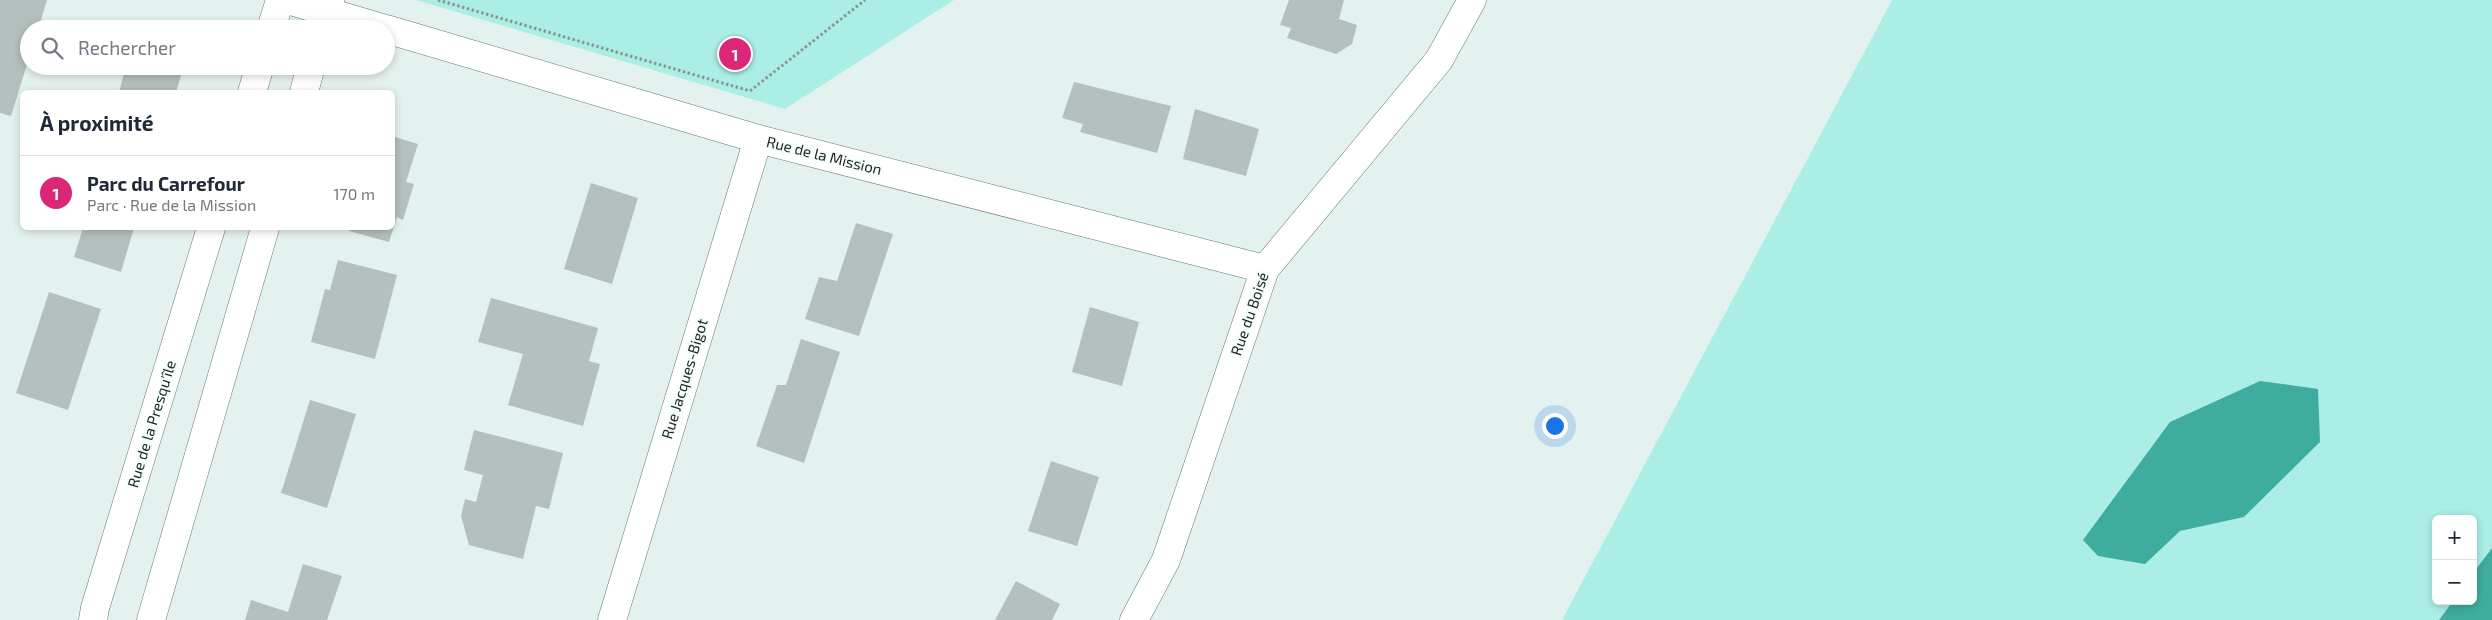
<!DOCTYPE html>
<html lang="fr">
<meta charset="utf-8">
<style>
body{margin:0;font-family:"Exo 2",sans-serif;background:#f6f6f7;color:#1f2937}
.controls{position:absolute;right:15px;bottom:15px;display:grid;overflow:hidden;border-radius:8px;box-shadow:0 2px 8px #0003}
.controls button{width:45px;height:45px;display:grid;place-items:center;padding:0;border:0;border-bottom:1px solid #e0e1e3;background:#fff;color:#1f2937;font:25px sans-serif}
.you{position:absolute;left:1554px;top:425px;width:18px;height:18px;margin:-12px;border:4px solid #fff;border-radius:50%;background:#1a73e8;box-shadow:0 0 0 8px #1a73e833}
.badge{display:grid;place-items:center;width:32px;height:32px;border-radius:50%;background:#db2777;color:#fff;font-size:16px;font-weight:700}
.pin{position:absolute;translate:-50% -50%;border:2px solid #fff;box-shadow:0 1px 5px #0006}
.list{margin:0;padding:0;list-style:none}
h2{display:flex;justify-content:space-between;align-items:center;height:65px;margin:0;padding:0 20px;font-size:21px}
h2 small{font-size:16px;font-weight:400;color:#747a83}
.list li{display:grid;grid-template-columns:32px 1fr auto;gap:15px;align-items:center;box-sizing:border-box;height:75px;padding:0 20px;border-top:1px solid #e0e1e3}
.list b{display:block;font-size:19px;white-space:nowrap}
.list p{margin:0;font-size:16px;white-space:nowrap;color:#747a83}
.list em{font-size:16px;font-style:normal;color:#747a83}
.icon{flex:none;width:28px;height:28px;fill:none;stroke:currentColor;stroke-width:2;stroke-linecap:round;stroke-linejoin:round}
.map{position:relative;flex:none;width:2492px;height:620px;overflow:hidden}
.search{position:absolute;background:#fff;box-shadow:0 2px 8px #0003;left:20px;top:20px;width:375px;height:55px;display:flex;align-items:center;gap:12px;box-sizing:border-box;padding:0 18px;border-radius:28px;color:#747a83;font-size:19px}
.panel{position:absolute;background:#fff;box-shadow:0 2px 8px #0003;left:20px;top:90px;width:375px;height:140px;border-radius:8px}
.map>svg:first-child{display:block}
</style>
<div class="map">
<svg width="2492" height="620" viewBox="0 0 2492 620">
<rect width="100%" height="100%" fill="#e4f2ef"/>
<path fill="#aaeee5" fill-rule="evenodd" d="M416,0h538l-169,109z
M1892,0h600v548l-19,25v-54h-37v82h17l-14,19h-877zM2320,442l-76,75 -64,14z"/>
<path fill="#3faca0" d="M2260,381l58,8 2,53 -76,75 -64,14 -35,33 -47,-8 -15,-16 87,-118z
M2492,548v72h-53l14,-19h20v-28z"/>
<path fill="#b3c0be" d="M0,0h47l-9,29h-9v29l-18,58 -11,-3z
M1289,0h55l-5,19 18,6 -5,19 -16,10 -49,-16 4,-10 -11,-3z
M126,66h58l-8,26h-57z
M1074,82l97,24 -14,47 -77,-21 3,-8 -21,-6z
M1195,109l64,20 -13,47 -63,-17z
M392,136l26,8 -12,38 8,2 -11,36 -6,-3 -8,25 -40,-11 1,-3h42z
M591,183l47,15 -26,86 -48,-15z
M856,223l37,11 -34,102 -54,-17 14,-42 18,4z
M83,228h51l-13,44 -47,-15z
M338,260l59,15 -22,84 -64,-17 14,-53 5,1z
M49,292l52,17 -33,101 -52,-17z
M491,298l107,30 -9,33 11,3 -17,62 -75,-21 15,-51 -45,-12z
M1090,307l49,15 -17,64 -50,-14z
M801,339l39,13 -36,111 -48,-17 21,-61h9z
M310,400l46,14 -29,94 -46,-15z
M474,430l89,23 -14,56 -13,-3 -13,53 -54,-14 -8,-29 4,-17 11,3 7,-27 -19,-5z
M1051,461l48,16 -22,69 -49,-15z
M303,564l39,12 -15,44h-82l6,-20 37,12z
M1016,581l44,23 -8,16h-57z"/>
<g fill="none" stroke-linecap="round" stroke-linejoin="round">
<defs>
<path id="street" d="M288,0l97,29
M271,29l9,-29
M386,29l372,110 507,130
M252,92l8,-26
M304,92l7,-26
M93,620l2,-12 116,-380
M151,620l114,-392
M612,620l146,-481
M1134,620l32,-60 99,-291 174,-209 33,-60"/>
<path id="primary" d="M327,12l3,-12"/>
</defs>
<use href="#street" stroke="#6a7775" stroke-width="29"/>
<use href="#primary" stroke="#6a7775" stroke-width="29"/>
<path stroke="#8b9593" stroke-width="3" stroke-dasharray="2.5 2.5" stroke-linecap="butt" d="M438,0l312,91 115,-91"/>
<use href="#street" stroke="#fff" stroke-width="28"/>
<use href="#primary" stroke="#fff" stroke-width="28"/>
</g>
<g text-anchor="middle" stroke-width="4.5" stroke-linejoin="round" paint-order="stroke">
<g font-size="15" fill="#1d2221" stroke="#f3fefd">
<text transform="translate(824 156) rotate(14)" y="5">Rue de la Mission</text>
<text transform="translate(1250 314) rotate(-71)" y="5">Rue du Boisé</text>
<text transform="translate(685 379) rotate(-73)" y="5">Rue Jacques-Bigot</text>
<text transform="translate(152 424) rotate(-73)" y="5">Rue de la Presqu'île</text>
</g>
</g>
</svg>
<div class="controls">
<button>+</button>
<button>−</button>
</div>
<div class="you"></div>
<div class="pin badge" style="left:735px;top:54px">1</div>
<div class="search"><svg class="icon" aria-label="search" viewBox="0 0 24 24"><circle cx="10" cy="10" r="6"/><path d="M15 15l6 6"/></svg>Rechercher</div>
<section class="panel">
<h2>À proximité<small></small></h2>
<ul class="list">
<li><span class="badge">1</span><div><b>Parc du Carrefour</b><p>Parc · Rue de la Mission</p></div><em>170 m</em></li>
</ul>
</section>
</div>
